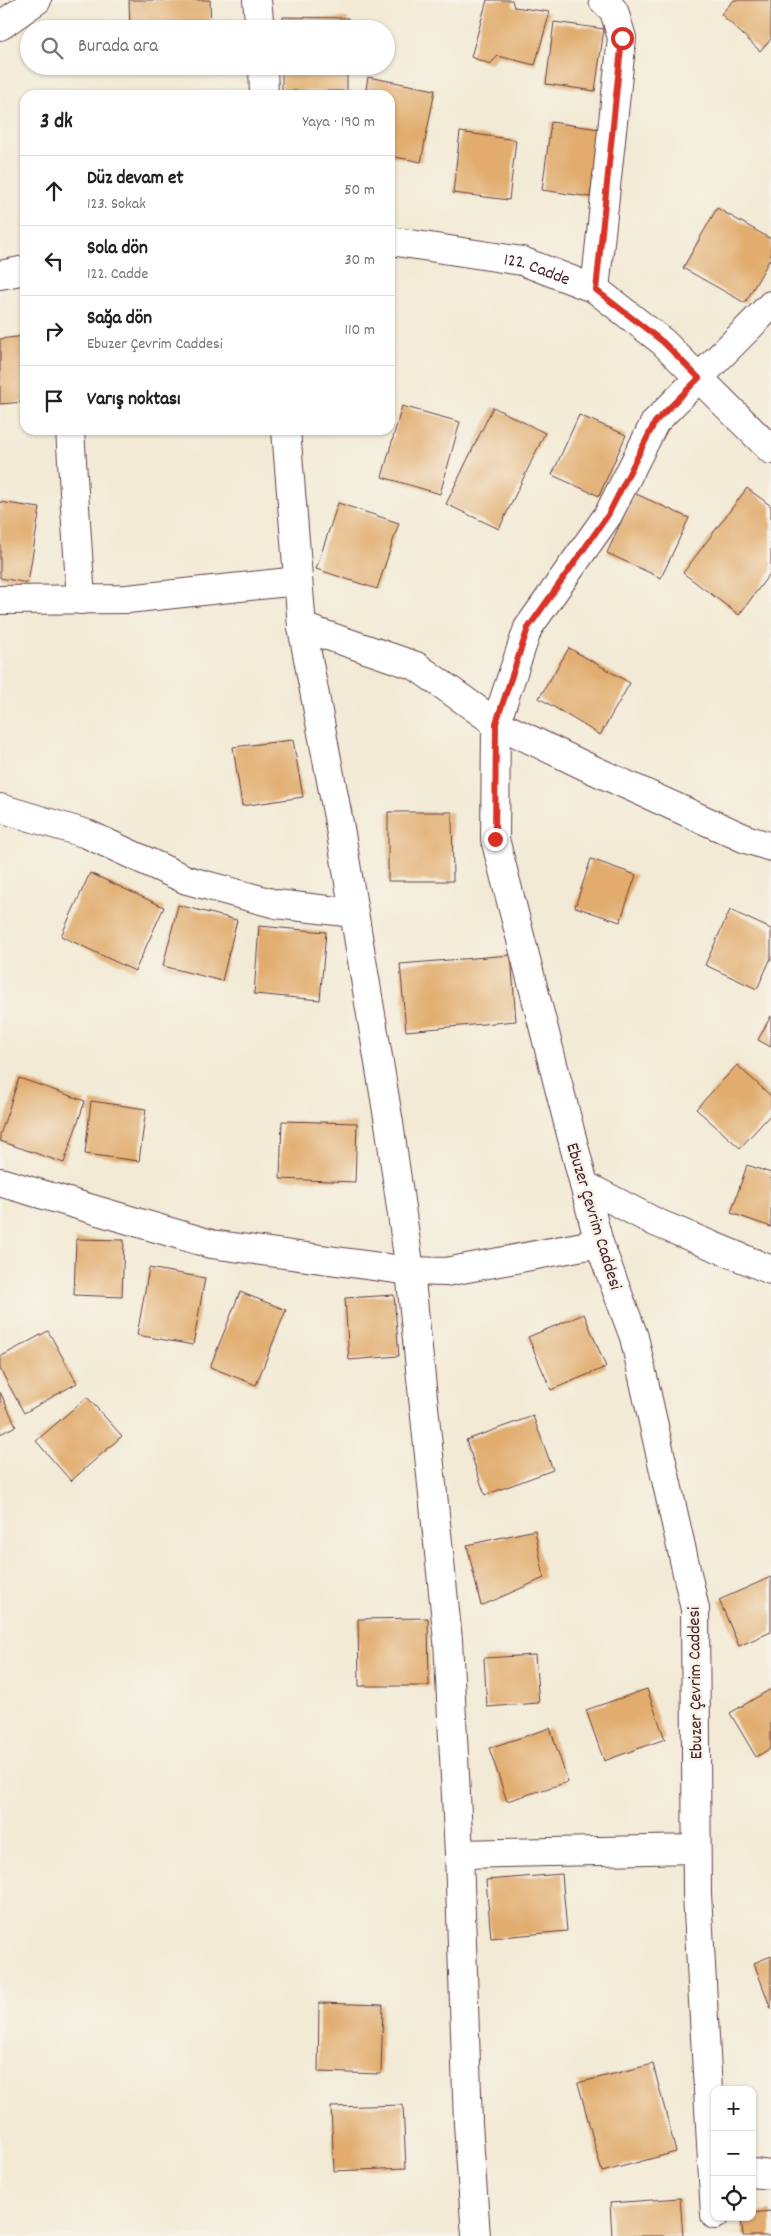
<!DOCTYPE html>
<html lang="tr">
<meta charset="utf-8">
<style>
body{margin:0;font-family:Dekko,sans-serif;background:#f6f6f6;color:#202124}
.controls{position:absolute;right:15px;bottom:15px;display:grid;overflow:hidden;border-radius:10px;box-shadow:0 1px 4px #0004}
.controls button{width:45px;height:45px;display:grid;place-items:center;padding:0;border:0;border-bottom:1px solid #e0e0e0;background:#fff;color:#202124;font:25px sans-serif}
.stop{position:absolute;width:15px;height:15px;margin:-11px;border:4px solid #d93025;border-radius:50%;background:#fff}
.stop.end{background:#d93025;border-color:#fff;box-shadow:0 1px 5px #0008}
.list{margin:0;padding:0;list-style:none}
h2{display:flex;justify-content:space-between;align-items:center;height:65px;margin:0;padding:0 20px;font-size:21px}
h2 small{font-size:16px;font-weight:400;color:#757577}
.list li{display:grid;grid-template-columns:32px 1fr auto;gap:15px;align-items:center;box-sizing:border-box;height:70px;padding:0 20px;border-top:1px solid #e0e0e0}
.list b{display:block;font-size:19px;white-space:nowrap}
.list p{margin:0;font-size:16px;white-space:nowrap;color:#757577}
.list em{font-size:16px;font-style:normal;color:#757577}
.icon{flex:none;width:28px;height:28px;fill:none;stroke:currentColor;stroke-width:2;stroke-linecap:round;stroke-linejoin:round}
.map{position:relative;flex:none;width:771px;height:2236px;overflow:hidden}
.search{position:absolute;background:#fff;box-shadow:0 1px 4px #0004;left:20px;top:20px;width:375px;height:55px;display:flex;align-items:center;gap:12px;box-sizing:border-box;padding:0 18px;border-radius:28px;color:#757577;font-size:19px}
.panel{position:absolute;background:#fff;box-shadow:0 1px 4px #0004;left:20px;top:90px;width:375px;height:345px;border-radius:15px}
.map>svg:first-child{display:block}
</style>
<div class="map">
<svg width="771" height="2236" viewBox="0 0 771 2236">
<rect width="100%" height="100%" fill="#f7f3e8"/>
<filter id="ink" filterUnits="userSpaceOnUse"><feTurbulence type="fractalNoise" baseFrequency=".02" numOctaves="2"/><feDisplacementMap in="SourceGraphic" scale="10" xChannelSelector="R" yChannelSelector="G"/><feConvolveMatrix kernelMatrix="1 2 1 2 8 2 1 2 1" color-interpolation-filters="sRGB"/></filter>
<filter id="wash" filterUnits="userSpaceOnUse"><feTurbulence type="fractalNoise" baseFrequency=".0096" numOctaves="4" result="noise"/><feDisplacementMap in="SourceGraphic" scale="20" xChannelSelector="R" yChannelSelector="G"/><feGaussianBlur stdDeviation="1.12" result="paint"/><feColorMatrix in="noise" values="0 0 0 0 0 0 0 0 0 0 0 0 0 0 0 0 0 1.4 0 .05"/><feComposite in="paint" operator="in"/></filter>
<g filter="url(#wash)">
<rect width="100%" height="100%" fill="#f2ead5"/>
<g id="blocks">
<path fill="#e1ac6d" d="M129,0h81l1,29h-81z
M487,0h25l2,7 36,5 -15,53 -37,-9 -8,8 -19,-7z
M734,0h37v39l-11,12 -39,-37z
M283,17l65,1 -1,11h-64z
M554,22l50,7 -9,62 -49,-7z
M282,66h65v25h-65z
M368,77l67,13 -14,72 -31,-6v-61h-25z
M551,122l48,7 -9,68 -48,-7z
M460,132l56,8 -7,60 -56,-7z
M717,208l54,31v18l-26,46 -62,-35z
M25,336v66l-25,2v-65z
M402,406l58,16 -20,72 -58,-17z
M493,407l52,26 -46,96 -53,-25z
M579,415l47,20 -27,61 -47,-21z
M747,488l24,18v66l-32,43 -56,-42z
M634,493l55,25 -28,60 -54,-25z
M0,502l40,6 -12,75 -28,-5z
M338,503l61,20 -22,66 -61,-20z
M569,648l61,35 -30,52 -61,-37z
M293,740l10,57 -61,9 -9,-59z
M388,812h64l1,69h-65z
M591,859l45,16 -16,47 -45,-15z
M90,873l74,34 -29,64 -74,-35z
M178,905l59,15 -15,61 -59,-15z
M730,910l41,19v29l-14,31 -52,-24z
M259,926l67,6 -6,68 -66,-6z
M511,955l5,66 -110,10 -6,-67z
M771,1016v31l-13,-7z
M737,1065l34,31v18l-31,34 -44,-39z
M19,1078l66,23 -21,62 -64,-22v-6z
M91,1101l55,8 -7,52 -54,-7z
M282,1121l75,2 -2,59 -75,-3z
M747,1165l24,8v54l-40,-14z
M76,1239l48,1 -2,57 -48,-2z
M149,1268l56,10 -12,67 -56,-10z
M240,1292l46,18 -30,75 -46,-18z
M394,1295l5,61 -50,4 -4,-62z
M584,1314l22,53 -55,23 -23,-53z
M48,1331l29,52 -53,30 -24,-44v-12z
M0,1392l16,34 -16,8z
M87,1397l35,39 -51,45 -35,-40z
M533,1416l20,54 -68,25 -19,-55z
M535,1530l9,48 -63,28 -14,-61z
M771,1577v55l-32,14 -20,-46z
M428,1618l1,68h-70l-1,-67z
M535,1655l4,48 -52,4 -3,-49z
M647,1689l18,50 -61,22 -18,-51z
M771,1689v59l-15,9 -26,-44z
M550,1728l18,54 -61,19 -18,-53z
M562,1874l5,57 -76,7 -5,-58z
M771,1956v53l-17,-46z
M319,2003l64,2 -2,69 -63,-2z
M653,2064l23,88 -74,20 -24,-89z
M403,2105l3,63 -72,3 -3,-64z
M680,2198l3,38h-71l-2,-33z
M771,2211v25h-28l-2,-19h11v-4z"/>
</g>
</g>
<g filter="url(#ink)">
<use href="#blocks" fill-opacity="0" stroke="#633d44" stroke-width="1"/>
<g fill="none" stroke-linecap="round" stroke-linejoin="round">
<defs>
<g id="minor">
<path d="M257,0l3,29"/>
<path d="M0,26l37,-26"/>
<path d="M263,66l1,29"/>
<path id="s1" d="M390,241l132,20 73,28 68,53 108,108"/>
<path d="M0,275l25,-5"/>
<path d="M595,289l27,-251 -8,-27 -11,-11"/>
<path d="M70,430l11,170"/>
<path d="M286,430l16,197 38,201 49,295 21,148 38,369 11,214 9,270 8,112"/>
<path d="M0,600l127,-1 171,-18"/>
<path d="M302,627l114,39 80,57 89,43 161,73 25,8"/>
<path d="M0,808l87,26 100,46 89,24 78,9"/>
<path d="M0,1182l211,62 199,27 36,1 153,-29"/>
<path d="M584,1185l71,37 116,48"/>
<path d="M459,1854l237,-5"/>
<path d="M752,2173l19,2"/>
<path d="M715,2215l-18,-321 -2,-285 -61,-272 -35,-94 -104,-404 1,-116 32,-95 80,-113 47,-93 116,-117"/>
</g>
</defs>
<use href="#minor" stroke="#633d44" stroke-width="30"/>
<use href="#minor" stroke="#fff" stroke-width="28"/>
</g>
</g>
<g fill="none" stroke-linecap="round" stroke-linejoin="round" filter="url(#ink)">
<path stroke="#d93025" stroke-width="6" d="M495,839l1,-116 32,-95 80,-113 47,-93 44,-44 -36,-36 -67,-52 26,-252"/>
</g>
<g text-anchor="middle" stroke-width="5" stroke-linejoin="round" paint-order="stroke">
<g font-size="18" fill="#4a1f2b" stroke="#f7f3e8">
<text dy="6" stroke="none"><textPath href="#s1" startOffset="150">122. Cadde</textPath></text>
<text transform="translate(595 1216) rotate(73)" y="6">Ebuzer Çevrim Caddesi</text>
<text transform="translate(694 1683) rotate(-91)" y="6">Ebuzer Çevrim Caddesi</text>
</g>
</g>
</svg>
<div class="controls">
<button>+</button>
<button>−</button>
<button><svg class="icon" aria-label="locate" viewBox="0 0 24 24"><circle cx="12" cy="12" r="6"/><path d="M12 2v4M12 18v4M2 12h4M18 12h4"/></svg></button>
</div>
<div class="stop" style="left:622px;top:38px"></div>
<div class="stop end" style="left:495px;top:839px"></div>
<div class="search"><svg class="icon" aria-label="search" viewBox="0 0 24 24"><circle cx="10" cy="10" r="6"/><path d="M15 15l6 6"/></svg>Burada ara</div>
<section class="panel">
<h2>3 dk<small>Yaya · 190 m</small></h2>
<ul class="list">
<li><svg class="icon" aria-label="ahead" viewBox="0 0 24 24"><path d="M12 20V5M6 11l6-6 6 6"/></svg><div><b>Düz devam et</b><p>123. Sokak</p></div><em>50 m</em></li>
<li><svg class="icon" aria-label="left" viewBox="0 0 24 24"><path d="M17 20v-9H6M10 6l-5 5 5 5"/></svg><div><b>Sola dön</b><p>122. Cadde</p></div><em>30 m</em></li>
<li><svg class="icon" aria-label="right" viewBox="0 0 24 24"><path d="M7 20v-9h11M14 6l5 5-5 5"/></svg><div><b>Sağa dön</b><p>Ebuzer Çevrim Caddesi</p></div><em>110 m</em></li>
<li><svg class="icon" aria-label="arrive" viewBox="0 0 24 24"><path d="M6 21V4h12l-3 4 3 4H6"/></svg><div><b>Varış noktası</b></div></li>
</ul>
</section>
</div>
